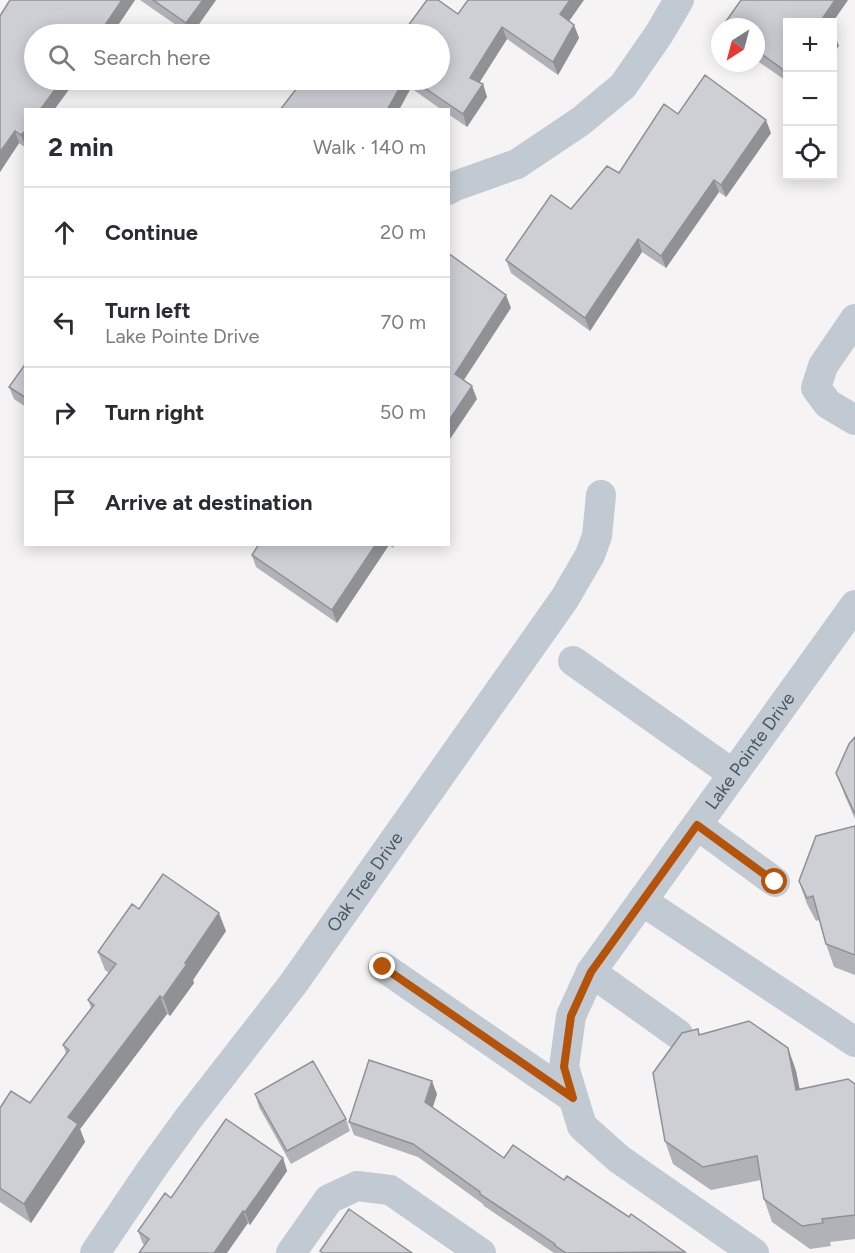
<!DOCTYPE html>
<meta charset="utf-8">
<style>
body{margin:0;font-family:Figtree,sans-serif;background:#f7f7f7;color:#2b2b33}
.controls{position:absolute;right:18px;top:18px;display:grid;overflow:hidden;border-radius:0px;box-shadow:0 3px 15px #0003}
.controls button{width:54px;height:54px;display:grid;place-items:center;padding:0;border:0;border-bottom:2px solid #e1e1e2;background:#fff;color:#2b2b33;font:30px sans-serif}
.compass{position:absolute;left:711px;top:18px;width:54px;height:54px;border-radius:50%;background:#fff;box-shadow:0 3px 15px #0003;rotate:216deg}
.stop{position:absolute;width:18px;height:18px;margin:-14px;border:4px solid #b45309;border-radius:50%;background:#fff}
.stop.end{background:#b45309;border-color:#fff;box-shadow:0 2px 6px #0008}
.list{margin:0;padding:0;list-style:none}
h2{display:flex;justify-content:space-between;align-items:center;height:78px;margin:0;padding:0 24px;font-size:26px}
h2 small{font-size:20px;font-weight:400;color:#7c7c81}
.list li{display:grid;grid-template-columns:39px 1fr auto;gap:18px;align-items:center;box-sizing:border-box;height:90px;padding:0 24px;border-top:2px solid #e1e1e2}
.list b{display:block;font-size:22px;white-space:nowrap}
.list p{margin:0;font-size:20px;white-space:nowrap;color:#7c7c81}
.list em{font-size:20px;font-style:normal;color:#7c7c81}
.icon{flex:none;width:33px;height:33px;fill:none;stroke:currentColor;stroke-width:2;stroke-linecap:round;stroke-linejoin:round}
.map{position:relative;flex:none;width:855px;height:1253px;overflow:hidden}
.search{position:absolute;background:#fff;box-shadow:0 3px 15px #0003;left:24px;top:24px;width:426px;height:66px;display:flex;align-items:center;gap:15px;box-sizing:border-box;padding:0 21px;border-radius:33px;color:#7c7c81;font-size:22px}
.panel{position:absolute;background:#fff;box-shadow:0 3px 15px #0003;left:24px;top:108px;width:426px;height:438px;border-radius:0px}
.map>svg:first-child{display:block}
</style>
<div class="map">
<svg width="855" height="1253" viewBox="0 0 855 1253">
<rect width="100%" height="100%" fill="#f5f3f3"/>
<g fill="none" stroke-linecap="round" stroke-linejoin="round">
<g stroke="#c1cad2" stroke-width="30">
<path d="M448,190l7,-4 62,-22 64,-43 42,-35 36,-52 20,-34"/>
<path d="M855,319l-32,47 -7,22 12,16 27,16"/>
<path d="M573,661l160,113"/>
<path d="M697,825l78,57"/>
<path d="M642,901l213,141"/>
<path d="M383,967l190,131"/>
<path d="M591,972l87,62"/>
<path id="s1" d="M95,1253l56,-83 37,-51 105,-135 272,-386 25,-43 7,-19 4,-41"/>
<path d="M291,1253l38,-54 28,-13 33,4 91,63"/>
<path id="s2" d="M754,1253l-135,-94 -37,-33 -18,-59 7,-51 20,-44 264,-367"/>
</g>
</g>
<path fill="#b0b2b7" d="M10,0h125l-23,34h-78l-8,76v38l-7,-5 -19,29v-156z
M140,0h76l-24,34h-3z
M848,0l-16,23 -44,-1v60l-32,-22v-33z
M458,14l111,7 5,4 5,13 -21,37 -51,-36 -28,44 4,1 4,13 -20,30 -19,-13v-4h-6l-31,-22 -108,-8h137z
M678,114l93,19 -45,64 -7,-5 -53,76 -24,-16 -52,79 -79,-58 -5,-13 113,-87z
M26,363v44l-12,-8 -5,-12z
M259,544h136l-2,4 -4,-3 -52,78 -81,-56 -4,-12z
M855,737v82l-10,-23 -9,-23z
M855,826v149l-21,-8 -8,-23 -7,-24 -3,1 -9,-17 -8,-23z
M139,909l87,22 -33,49 1,3 -24,33 -3,-2 -87,115 5,13 -54,81 -31,-21v-94l30,-5 36,-50 -3,-8 28,-37 -3,-8 21,-27 -4,-3 -7,-18z
M698,1029l2,6 88,13 8,23 4,19 55,-6v155l-25,3 1,4 -21,3 -38,-27 -8,-23 -3,-19 -50,10 -38,-26 -8,-23z
M255,1094l91,25 4,12 -59,33 -32,-57z
M437,1094l-4,13 71,51 60,22 65,37 56,36h-131l-70,-47 -1,-2 -65,-47 -64,-22 -5,-13z
M283,1158l4,13 -37,54 -2,-2 -103,22 -2,-1 -5,-13 33,-33z"/>
<path fill="#909195" d="M122,0h13l-23,34h-13z
M203,0h13l-24,34h-1l-5,-11z
M570,0h14l-19,27 -5,-13z
M835,0h13l-16,23 -12,-1z
M574,25l5,13 -21,37 -5,-13z
M502,27l5,12 -33,52 -4,-13z
M834,33l5,13 -7,9v-20z
M62,80h14l-22,30h-14z
M404,80h4l3,8 -12,22h-12z
M483,84l4,13 -20,30 -4,-13z
M766,120l5,13 -45,64 -5,-12z
M26,130v17l-5,-12z
M15,131l4,12 -19,29v-20z
M714,180l5,12 -53,76 -5,-12z
M638,239l4,13 -52,79 -5,-13z
M506,295l5,13 -51,78 -5,-12z
M472,386l5,13 -29,43v-20z
M376,544h13v1l-52,78 -5,-13z
M219,913l7,18 -33,49 1,3 -24,33 -7,-18 22,-35z
M160,996l7,18 -87,115 5,13 -54,81 -7,-19 44,-87z
M788,1048l8,23 8,42 -8,-23z
M432,1081l5,13 -7,21 -5,-13z
M283,1158l4,13 -37,54 -5,-13z
M243,1211l5,12 -21,30h-13z"/>
<path fill="#cdcfd5" stroke="#909195" stroke-width="1.5" d="M10,0h112l-23,34h-65v46h28l-22,30h-14v20l-5,5 -6,-4 -15,21v-136z
M153,0h50l-17,23z
M427,0h11l20,14 10,-14h102l-10,14 14,11 -21,37 -51,-35 -32,51 13,6 -20,30 -50,-34h27v-46h-38z
M741,0h94l-15,22h-32v51l-32,-23v-23h-34z
M705,75l61,45 -45,65 -7,-5 -53,76 -23,-17 -53,79 -79,-58 45,-65 20,14 36,-43 12,7 45,-69 14,10z
M303,80h101l-17,30h-107z
M448,253l58,42 -51,79 17,12 -24,36z
M26,363v35l-17,-11z
M259,544h117l-44,66 -80,-55z
M855,737v77l-19,-41 13,-29z
M855,826v129l-29,-11 -13,-48 -6,2 -8,-17 17,-45z
M163,874l56,39 -34,50 2,1 -24,34 -3,-2 -92,121 10,7 -54,80 -24,-16v-80l11,-17 19,12 39,-53 -6,-5 31,-40 -6,-5 28,-36 -18,-12 34,-48 7,5z
M749,1021l39,27 8,42 52,-11 7,5v131l-33,4 1,4 -21,3 -38,-27 -7,-43 -54,11 -38,-26 -12,-68 29,-40 16,-4 1,6z
M369,1060l63,21 -7,21 79,56 9,-13 51,35 3,-4 62,41 2,-3 54,38 -119,1 -12,-8 1,-1 -75,-50v-2l-67,-48 -64,-22z
M313,1061l33,58 -59,32 -32,-57z
M226,1119l57,39 -38,54 -2,-1 -29,42h-75l10,-14 -11,-8 27,-38 6,5z
M349,1209l63,44h-89l-3,-2z"/>
<g fill="none" stroke-linecap="round" stroke-linejoin="round">
<path stroke="#b45309" stroke-width="8" d="M383,967l190,131 -9,-31 7,-51 20,-44 106,-147 78,57"/>
</g>
<g text-anchor="middle" stroke-width="4.5" stroke-linejoin="round" paint-order="stroke">
<g font-size="18" fill="#4a5661" stroke="#fff">
<text dy="6" stroke="none"><textPath href="#s2" startOffset="648">Lake Pointe Drive</textPath></text>
<text dy="6" stroke="none"><textPath href="#s1" startOffset="459">Oak Tree Drive</textPath></text>
</g>
</g>
</svg>
<div class="controls">
<button>+</button>
<button>−</button>
<button><svg class="icon" aria-label="locate" viewBox="0 0 24 24"><circle cx="12" cy="12" r="6"/><path d="M12 2v4M12 18v4M2 12h4M18 12h4"/></svg></button>
</div>
<svg class="compass" viewBox="-18 -18 36 36"><path d="M0-13l5 13h-10z" fill="#e53935"/><path d="M0 13l5-13h-10z" fill="#7c7c81"/></svg>
<div class="stop" style="left:775px;top:882px"></div>
<div class="stop end" style="left:383px;top:967px"></div>
<div class="search"><svg class="icon" aria-label="search" viewBox="0 0 24 24"><circle cx="10" cy="10" r="6"/><path d="M15 15l6 6"/></svg>Search here</div>
<section class="panel">
<h2>2 min<small>Walk · 140 m</small></h2>
<ul class="list">
<li><svg class="icon" aria-label="ahead" viewBox="0 0 24 24"><path d="M12 20V5M6 11l6-6 6 6"/></svg><div><b>Continue</b></div><em>20 m</em></li>
<li><svg class="icon" aria-label="left" viewBox="0 0 24 24"><path d="M17 20v-9H6M10 6l-5 5 5 5"/></svg><div><b>Turn left</b><p>Lake Pointe Drive</p></div><em>70 m</em></li>
<li><svg class="icon" aria-label="right" viewBox="0 0 24 24"><path d="M7 20v-9h11M14 6l5 5-5 5"/></svg><div><b>Turn right</b></div><em>50 m</em></li>
<li><svg class="icon" aria-label="arrive" viewBox="0 0 24 24"><path d="M6 21V4h12l-3 4 3 4H6"/></svg><div><b>Arrive at destination</b></div></li>
</ul>
</section>
</div>
